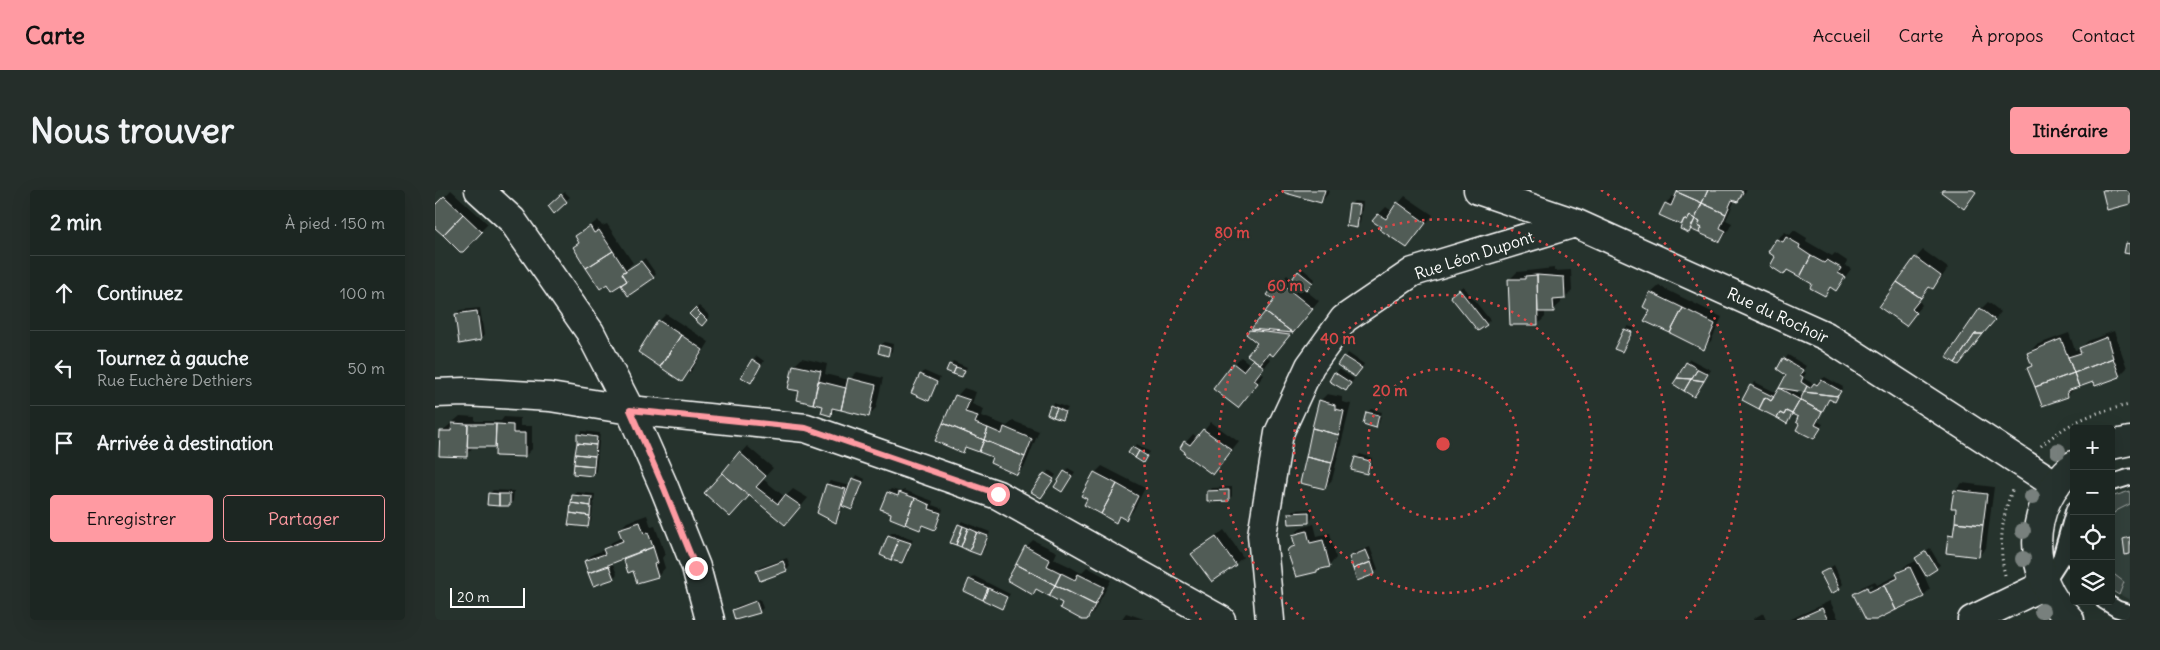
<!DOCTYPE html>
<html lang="fr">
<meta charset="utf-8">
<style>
body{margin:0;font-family:Delius,sans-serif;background:#252e2a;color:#f1f3f6}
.controls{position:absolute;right:15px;bottom:15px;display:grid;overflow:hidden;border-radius:5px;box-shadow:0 5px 20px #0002}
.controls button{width:45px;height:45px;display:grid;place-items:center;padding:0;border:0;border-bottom:1px solid #3a4340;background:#1c2622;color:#f1f3f6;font:25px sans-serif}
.scale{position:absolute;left:15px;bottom:12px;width:75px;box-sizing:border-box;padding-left:5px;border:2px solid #fff;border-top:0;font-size:14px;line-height:18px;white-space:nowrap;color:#fff;-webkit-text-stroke:4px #26332d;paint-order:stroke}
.stop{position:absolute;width:15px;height:15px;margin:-11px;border:4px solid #ff9aa2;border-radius:50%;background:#fff}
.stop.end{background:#ff9aa2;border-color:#fff;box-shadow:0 1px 5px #0008}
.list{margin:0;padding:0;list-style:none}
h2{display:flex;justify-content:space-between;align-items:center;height:65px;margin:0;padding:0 20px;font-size:21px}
h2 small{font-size:16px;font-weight:400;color:#a0a5a5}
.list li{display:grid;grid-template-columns:32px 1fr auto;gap:15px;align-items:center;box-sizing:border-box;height:75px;padding:0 20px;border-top:1px solid #3a4340}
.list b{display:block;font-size:19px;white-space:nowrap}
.list p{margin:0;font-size:16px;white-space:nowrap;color:#a0a5a5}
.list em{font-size:16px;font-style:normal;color:#a0a5a5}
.actions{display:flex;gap:10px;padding:15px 20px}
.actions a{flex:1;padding:11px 0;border:1px solid #ff9aa2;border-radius:5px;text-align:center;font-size:18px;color:#ff9aa2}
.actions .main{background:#ff9aa2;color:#111}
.icon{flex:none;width:28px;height:28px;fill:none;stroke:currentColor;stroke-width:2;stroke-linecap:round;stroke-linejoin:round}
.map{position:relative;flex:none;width:1695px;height:430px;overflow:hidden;border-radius:5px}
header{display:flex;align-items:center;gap:30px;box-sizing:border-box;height:70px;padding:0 25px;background:#ff9aa2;color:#111}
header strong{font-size:24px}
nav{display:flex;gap:28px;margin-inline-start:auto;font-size:18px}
.intro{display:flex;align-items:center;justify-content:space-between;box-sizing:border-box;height:120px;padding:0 30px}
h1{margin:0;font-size:35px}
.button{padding:12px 22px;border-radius:5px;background:#ff9aa2;color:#111;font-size:18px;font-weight:700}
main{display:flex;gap:30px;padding:0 30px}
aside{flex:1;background:#1c2622;border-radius:5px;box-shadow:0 5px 20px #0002}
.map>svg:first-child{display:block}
</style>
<header>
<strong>Carte</strong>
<nav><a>Accueil</a><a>Carte</a><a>À propos</a><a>Contact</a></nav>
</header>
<div class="intro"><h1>Nous trouver</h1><a class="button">Itinéraire</a></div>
<main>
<aside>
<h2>2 min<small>À pied · 150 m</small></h2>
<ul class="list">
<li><svg class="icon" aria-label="ahead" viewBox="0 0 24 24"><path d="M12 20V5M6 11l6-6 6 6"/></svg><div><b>Continuez</b></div><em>100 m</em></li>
<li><svg class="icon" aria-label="left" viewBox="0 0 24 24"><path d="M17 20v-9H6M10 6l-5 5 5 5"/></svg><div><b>Tournez à gauche</b><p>Rue Euchère Dethiers</p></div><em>50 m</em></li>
<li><svg class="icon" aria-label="arrive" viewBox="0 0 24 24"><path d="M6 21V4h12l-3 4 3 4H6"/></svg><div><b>Arrivée à destination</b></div></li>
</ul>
<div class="actions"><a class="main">Enregistrer</a><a>Partager</a></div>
</aside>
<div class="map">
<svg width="1695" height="430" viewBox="0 0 1695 430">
<rect width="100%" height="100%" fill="#26332d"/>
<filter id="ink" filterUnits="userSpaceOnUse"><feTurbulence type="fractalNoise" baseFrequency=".02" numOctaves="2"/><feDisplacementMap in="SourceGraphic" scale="10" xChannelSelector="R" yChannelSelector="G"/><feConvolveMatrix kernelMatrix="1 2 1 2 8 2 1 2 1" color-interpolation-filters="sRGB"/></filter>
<g filter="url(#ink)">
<path fill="#333f3a" d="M1695,301v109l-19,-10v-93z"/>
<path fill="#3e4944" stroke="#9ea4a2" d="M1695,301v13l-12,6 -7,5v-18z
M1676,382l13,10 -5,13 -8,-5z"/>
<path fill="#0007" fill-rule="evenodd" d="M16,0l37,34 -26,26 -27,-24v-19z
M842,0h52l-1,4 -7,8z
M1244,0h68l-9,11 -3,-1 -9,20 6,3 -5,10 -7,8 -35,-21 -4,4 -15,-21 7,-7 3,2z
M130,2l5,5 -16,15 -4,-6z
M970,6l28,19 -26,32 -25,-20 -3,-13 7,-7 6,4z
M919,11l9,1 -3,21 -4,3 -5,-22z
M163,30l4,6 5,-2 26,39 -4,3 2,2 14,-10 11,16 -3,3 -30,8 4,-4 -20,2 -33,-36 6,-5 -4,-6z
M1359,40l13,8 -1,3 26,15 3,-3 12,8 -2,4 6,4 -15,20 -4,-2 -8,8 -10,-11 -44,-32 7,-13 8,-7 5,3z
M1488,60l25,18 -8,12 -8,7 -2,-1 -11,15 3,4 -17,19 11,-66z
M1119,78v3l17,-1 1,21 -7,7h-4v5l-8,7h-8v7l-7,7 -29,-44 8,-8z
M868,79l12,10 -10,11 14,11 -23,28 1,1 -3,3h-3l-11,14 -14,9 4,4 -9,12 3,3 -19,24 -11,-35 7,-7 9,7 4,-5 4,-16 -9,-12 27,-31 -7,-5 18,-20 6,5z
M1028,96l27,34 -11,10 -24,-38z
M1224,96l63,31 -11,24 -8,7 -52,-38v-17z
M1553,112l13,10 -11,13 -9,-16z
M264,116l11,10 -8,8 -11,-10z
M45,118l4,27 -3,4 -24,-25 3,-4z
M231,124l43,28 -19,31 -8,7 -23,-59z
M1193,136l7,2 -13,23 3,-21z
M1679,141l13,37 -8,8 -25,4 -19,8 -7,7 -25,9 -14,-36 4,-4 -4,-11 7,-8 33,-12 6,17 5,-1 8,-8z
M450,152l8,2 -1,7 -4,4 -9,-3 2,-7z
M913,163l16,11 -5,8 -20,-8z
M1353,165l18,11 -3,5 3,2 -3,5 11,6 11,-7 18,10 -8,13 -5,-2 -13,23 6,3 -9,13 -13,-14 -2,-7 -6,-3 -7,9 -42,-22 11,-18 22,11 11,-18 -9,-6zM1356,199l15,2 -3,5z
M322,166l7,5 -10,17 -1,-18z
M367,168l25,6 -2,10 24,6 8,-8 26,6 -7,30 -8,8 -31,-8 -7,6 -6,-9 -23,-15 -7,-24z
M1255,169l21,11 -17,25 -7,-32z
M518,171l14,6 -5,9 -14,-6z
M904,179l15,10 -5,7 -18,-6z
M489,181l16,7 -12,22 -7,-25z
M529,198l12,4 -4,12 12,5 -2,7 25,10 6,-5 26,10 -14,35 -8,8 -24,-17 -26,-11 -4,5 -6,-55z
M892,204l15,3v5l9,2 -19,76 -8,8 -4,-87z
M619,213l14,5 -7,11 -10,-13z
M936,219l11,3 -3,11 -3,3 -9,-13z
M25,226l15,1v4h26l3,-4 16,1v8h12v23l-7,7 -28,-12 -2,2h-21l-8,9 -25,-23zM39,233h28v3l-28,-1z
M776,232l28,20 -26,32 -32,-26 12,-14 5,4z
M147,241l18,2 -4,38 -4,4 -13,-40z
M702,254l13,8 -7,9 -13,-8z
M312,256l26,22 -10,11 22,18 8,-8 15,9 -15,18 -44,-22 -11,14 -32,-15z
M925,264l12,4 -2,11 -4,4 -10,-15z
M667,276l43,22 -12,23 -8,7 -4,-2 -5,5 -21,-48z
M633,278l7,4 -13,19 3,-19z
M614,280l7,5 -12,18 -11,-1z
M422,285l8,4 -10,26 -4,4 -8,-4 -4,13 -3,4 -9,-38 3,-3 21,5z
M1527,293l32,4 -8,61 -7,7 -29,-19 5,-5 3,-24 -3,-16z
M797,297v9l-4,4 -19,-8 3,-4z
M456,299l10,3 3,-2 29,11 -1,4 11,4 -5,16 -4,4 -10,-4 -4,3 -27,-16 -5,-20z
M58,300l21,1 -1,10 -4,4 -20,-11z
M142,302l18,2 -4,28 -3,4 -15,-30z
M877,319v9l-3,4 -20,-8 4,-4z
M212,325l4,12 4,-1 10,28 -3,4 3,10 -7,8 -20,6 -4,-12 -11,-14 -11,6 5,12 -4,4 -19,6 -8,-23 7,-7 11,-4 8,-8 11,-5 -3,-8 7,-7z
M527,331l28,11 -6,18 -4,4 -21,-29z
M879,334l3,12 13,-3 6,25 -7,8 -9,2 -3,3 -27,-22 5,-5 -2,-9 8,-7z
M789,340l19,27 -8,7 -42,-10z
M458,342l20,7 -7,19 -4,4 -20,-7 7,-20z
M598,350l24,12 -3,7 15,7 12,7 6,-6 24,13 -18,33 -7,7 -22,-18 -26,-14 -5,5 -7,-46z
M935,357l8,22 -4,4 -24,-16 4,-4z
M1495,358l10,17 -4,3h-15l9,21 -7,7 -50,24h-5l-13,-26 7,-7 13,-6 2,4 21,-10 7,-9 13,-6 -1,-2zM1437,394l1,2 -11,5v-2z
M352,368l3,8 -3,4 -27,9 -3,-8 4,-4z
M1399,375l9,19 -4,4 -17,-15z
M539,386l36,18 -9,14 -31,-28z
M325,409l3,9 -4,4 -26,-2 4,-4z
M1395,411l9,19h-50z
M691,423l18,6 -23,1z
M1328,423l3,7h-13l3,-3z"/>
<path fill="#515c57" stroke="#fff" d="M848,0h42l-4,13 -39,-11z
M1243,0h30l-6,13 -25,-11z
M1273,0h31l4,2 -5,10 -6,-2 -6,14 -24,-11z
M1507,0h31l3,2 -12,17 -23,-17z
M1667,0h28v14l-23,6z
M1242,2l25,11 -7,16 -5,-3 -3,5 -3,-2 -3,6 -22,-10 6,-12 6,3z
M126,4l6,8 -13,12 -6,-8z
M9,6l19,18 -20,21 -8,-7v-23z
M962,12l29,21 -19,25 -28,-19 2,-2 -9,-6 6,-7 8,5z
M1267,13l24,11 -6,14 6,3 -6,11 -21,-9 3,-5 -4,-2 2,-4 -5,-3z
M914,14l11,1 -3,23 -11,-2z
M28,24l19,18 -19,20h-3l-17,-17z
M1255,26l5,3 -6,14 -9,-4 4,-10 3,2z
M1260,29l5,3 -2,4 4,2 -3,5 -9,-4z
M155,36l4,7 5,-3 14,21 -27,17 -13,-21 6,-4 -4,-7z
M1351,47l14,8 -1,3 12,8 -11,21 -13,-7 -3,5 -14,-9 5,-9 -7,-5 8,-13 7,3z
M1691,53l4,1v10l-6,-1z
M178,61l13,20 -4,2 5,8 -16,10 -4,-7 -7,5 -14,-21z
M1376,66l13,7 3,-3 14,8 -3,5 7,4 -9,14 -6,-4 -5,9 -15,-8 2,-4 -12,-7z
M1480,67l26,19 -8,13 -4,-2 -8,11 -24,-16z
M206,71l13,17 -26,18 -7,-11 6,-4 -5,-8z
M863,81l15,12 -7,7 -14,-11z
M1102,85l1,50h-28l-2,-46h17v-3z
M1102,85l27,2 1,22 -12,1 1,12h-16z
M843,91l35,28 -20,24 -28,-21 9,-12 -7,-5z
M1462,92l24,16 -9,11 4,4 -10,13 -27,-19z
M1024,99l28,36 -9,6 -28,-35z
M1215,102l33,16 -13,25 -26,-12 6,-10 -7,-4z
M260,118l6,6 -6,6 -6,-6z
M1248,118l32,16 -11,26 -34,-17z
M1545,118l15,12 -12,14h-8l-20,29 -9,-6z
M42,121l4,29 -22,4 -4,-30z
M830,122l28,21 -42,-4z
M266,124l6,6 -5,6 -7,-6z
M223,130l23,15 -21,32 -22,-15z
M1189,139l8,3 -10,20 -8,-3z
M814,140l41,5 -17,21 -4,-3 -9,11 -13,-9 10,-12 -11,-9z
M1540,144h8l-24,31 -4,-2z
M246,145l22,15 -21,32 -22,-15z
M1672,147l6,21 -39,15 -6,-16 13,-4 -2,-5z
M1626,149l13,34 -39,14 -8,-19 5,-2 -5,-13z
M445,155l10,3 -2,8 -10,-3z
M908,166l19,12 -7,9 -18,-12z
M1348,168l20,12 -3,5 3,2 -2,5 6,4 -3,6 -25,-4 7,-13 -9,-6z
M1678,168l7,19 -25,9 -2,-4 -14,5 -5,-14z
M317,169l9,6 -10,18 -10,-6z
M818,169l11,8 -10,13 4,3 -20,25 -25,-19 20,-26 10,8z
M1251,172l12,7 -7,10 -14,-1z
M514,174l7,3 -3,7 -7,-3z
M358,175l28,6 -8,33 -16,-4 2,-9 -11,-2z
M521,177l9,3 -3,7 -9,-3z
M1263,179l10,5 -4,7 -13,-2z
M899,182l17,11 -5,8 -17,-10z
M1639,183l5,14 -12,4 1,6 -26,9 -7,-19z
M485,184l17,8 -8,19 -18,-8z
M413,188l28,7 -7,32 -28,-7z
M1242,188l14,1 -7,12 -11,-7z
M1256,189l13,2 -10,16 -10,-6z
M1386,190l20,11 -3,5 -34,-4 3,-6 3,2 4,-5 3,2z
M383,191l28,7 -5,22 -9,-2 -1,8 -10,-3 2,-7 -10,-2z
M1315,195l24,12 -3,4 -6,-4 -6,12 -17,-9z
M1344,198l21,12 -8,14 -6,-3 -2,4 -4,-2 -3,5 -18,-9 6,-12 6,4z
M1369,202l34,4 -3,6 -6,-3 -7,13 -22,-12z
M520,205l15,5 -5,12 13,4 -3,7 13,5 -4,12 -41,-17z
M884,210l16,5v4l9,2 -5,24 -27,-7z
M1365,210l22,12 -7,13 6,3 -7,11 -18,-9 3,-6 -3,-2 2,-5 -6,-3z
M615,215l7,3 -4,9 -6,-3z
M622,218l8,4 -3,8 -9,-3z
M1351,221l6,3 -5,10 -10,-6 3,-5 4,2z
M931,222l13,3 -3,13 -13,-4z
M17,233l16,1 -1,33 -28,-1 1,-25h11z
M508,233l41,17 -5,12 -14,-5 -2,6 -28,-12z
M33,234h28l-1,23h-28z
M61,234l17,1v8h12v24l-30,-1z
M569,237l28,12 -7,18 -41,-17 4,-12 14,6z
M877,238l27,7 -7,28 -26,-6z
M768,239l29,21 -19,25 -29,-21 1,-2 -5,-4 4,-7 6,4z
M142,244l20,3 -1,8 -19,-2z
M549,250l41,17 -8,18 -27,-12 2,-6 -13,-5z
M142,253l19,2 -1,11 -20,-2z
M697,257l7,4 -4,7 -7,-5z
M704,261l8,5 -4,7 -8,-5z
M304,262l27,24 -10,11 22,17 7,-9 16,11 -16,19 -63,-52z
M140,264l20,2 -1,10 -20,-2z
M871,267l26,6 -7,26 -25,-6z
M920,267l15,4 -3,13 -16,-4z
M139,274l20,2 -1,10 -20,-2z
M629,281l8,5 -10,16 -8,-5z
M659,282l23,12 -16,30 -17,-9 3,-6 -6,-3z
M287,283l27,23 -19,21 -26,-24z
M609,283l10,6 -13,19 -10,-6z
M417,288l11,4 -11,28 -10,-4z
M391,294l20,5 -10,34 -19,-10z
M682,294l21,12 -12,24 -7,-4 -3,7 -15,-9z
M794,300v11l-22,1v-11z
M1519,300l33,4 -4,31 -28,-3 1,-14h-5z
M452,302l11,4 1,-4 16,6 -10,26 -15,-6 1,-5 -11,-4z
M53,303l11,1v12l-12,-1z
M64,304h11v12h-11z
M137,305l20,2 -1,9 -20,-3z
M480,308l15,7 -1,4 12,4 -6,17 -13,-5 -2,5 -15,-6z
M136,313l20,3 -1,10 -20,-3z
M874,322v11l-20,1 -1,-11z
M135,323l20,3 -2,11 -20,-2z
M205,332l4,12 4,-2 5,15 -65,26 -4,-12 21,-7 -2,-5 20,-8 -5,-12z
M1520,332l28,3 -4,32 -33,-4 2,-18 5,1z
M523,334l5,2 -7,19 -6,-2z
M528,336l5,2 -7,19 -5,-2z
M533,338l9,4 -8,19 -8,-4z
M872,341l3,12 13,-3 7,27 -13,3v2l-21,5 -9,-26 2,-3 6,-2 -3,-11z
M542,342l11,4 -8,19 -11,-4z
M453,345l11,4 -8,21 -11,-5z
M781,347l20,28 -24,17 -21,-28z
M1695,347v17l-5,1 -2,-16z
M464,349l12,4 -9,20 -11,-3z
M590,356l25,14 -3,6 14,7 -6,12 -39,-21z
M218,357l5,16 -4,1 4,13 -21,6 -4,-12 -5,2 -5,-15z
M931,360l5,12 -18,7 -4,-12z
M1491,361l11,18 -11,7 -11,-18z
M348,371l4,10 -27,10 -4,-10z
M936,372l4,12 -18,7 -4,-12z
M581,374l39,21 -6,11 -13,-7 -3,6 -26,-15z
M174,376l5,13 -21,7 -5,-13z
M1475,377l14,30 -28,13 -12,-25 14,-7 -2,-5z
M1395,378l10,21 -9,5 -11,-21z
M626,383l14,7 3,-6 26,13 -9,18 -40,-20z
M534,389l19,9 -5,12 -19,-9z
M620,395l40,20 -8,15h-5l-22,-12 2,-5 -13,-7z
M1449,395l12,25 -20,10h-10l-13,-26 14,-7 2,5z
M553,398l19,9 -5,12 -19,-9z
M321,411l4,12 -25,7 -3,-10z
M1387,418l6,12h-30l-1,-1z"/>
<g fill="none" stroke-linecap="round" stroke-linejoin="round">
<defs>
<path id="lane" d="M1676,293l19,-6
M1630,352l9,18
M1609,395l16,-25 14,-50
M1669,411l13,8 13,4"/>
<path id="street" d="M44,0l33,30 78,112 40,78 34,77 32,80 14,53
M1043,0l97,33 251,113 230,149
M0,203l30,-1 85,5 80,13 176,18 192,67 223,125
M835,430l-8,-85 17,-102 31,-67 34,-47 69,-47 162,-49
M1537,430l72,-35"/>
<path id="secondary" d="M1676,255l19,-4
M1635,430c-44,-44 -45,-113 4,-155"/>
</defs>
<use href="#lane" stroke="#fff" stroke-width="19"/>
<use href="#street" stroke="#fff" stroke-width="31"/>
<use href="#secondary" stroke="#fff" stroke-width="31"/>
<path stroke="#fff" stroke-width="3" stroke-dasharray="1 4" stroke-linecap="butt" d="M1606,256c27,-24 55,-35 89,-41
M1570,385c-7,-29 -3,-60 8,-87"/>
<use href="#lane" stroke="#26332d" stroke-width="15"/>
<use href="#street" stroke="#26332d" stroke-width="28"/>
<use href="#secondary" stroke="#26332d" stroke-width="28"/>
</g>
<g fill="#78807d">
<circle cx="1623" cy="261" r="8"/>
<circle cx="1597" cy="307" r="8"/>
<circle cx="1588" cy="341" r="8"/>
<circle cx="1588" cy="369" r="8"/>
<circle cx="1607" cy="421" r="8"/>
</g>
</g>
<g fill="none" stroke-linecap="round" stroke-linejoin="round" filter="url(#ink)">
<path stroke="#ff9aa2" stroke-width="6" d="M261,378l-32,-80 -34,-78 176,18 192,66"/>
</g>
<g fill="none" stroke="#dc4848" stroke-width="2.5" stroke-dasharray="2.5 5">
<circle cx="1008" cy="254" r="75"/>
<circle cx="1008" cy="254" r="149"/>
<path d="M869 429A224 224 0 1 1 1147 429"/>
<path d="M766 430A299 299 0 0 1 850 0M1166 0A299 299 0 0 1 1250 430"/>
</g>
<g text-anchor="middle" stroke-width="4.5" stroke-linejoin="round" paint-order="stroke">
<g font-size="16" fill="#fff" stroke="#26332d">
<text transform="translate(1039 65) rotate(-18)" y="6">Rue Léon Dupont</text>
<text transform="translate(1343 125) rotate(25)" y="6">Rue du Rochoir</text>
</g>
</g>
<circle cx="1008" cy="254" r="8" fill="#dc4848" stroke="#26332d" stroke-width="2.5"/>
<g font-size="15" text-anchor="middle" font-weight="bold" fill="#dc4848" stroke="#26332d" stroke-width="4.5" stroke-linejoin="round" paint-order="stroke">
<text x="797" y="48">80 m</text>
<text x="850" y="101">60 m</text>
<text x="903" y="154">40 m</text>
<text x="955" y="206">20 m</text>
</g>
</svg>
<div class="controls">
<button>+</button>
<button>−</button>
<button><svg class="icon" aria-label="locate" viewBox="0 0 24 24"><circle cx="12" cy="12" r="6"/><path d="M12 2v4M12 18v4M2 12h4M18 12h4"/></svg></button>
<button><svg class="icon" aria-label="layers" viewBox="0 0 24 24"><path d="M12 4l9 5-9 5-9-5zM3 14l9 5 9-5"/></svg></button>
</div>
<div class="scale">20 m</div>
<div class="stop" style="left:563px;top:304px"></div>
<div class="stop end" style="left:261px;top:378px"></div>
</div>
</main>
